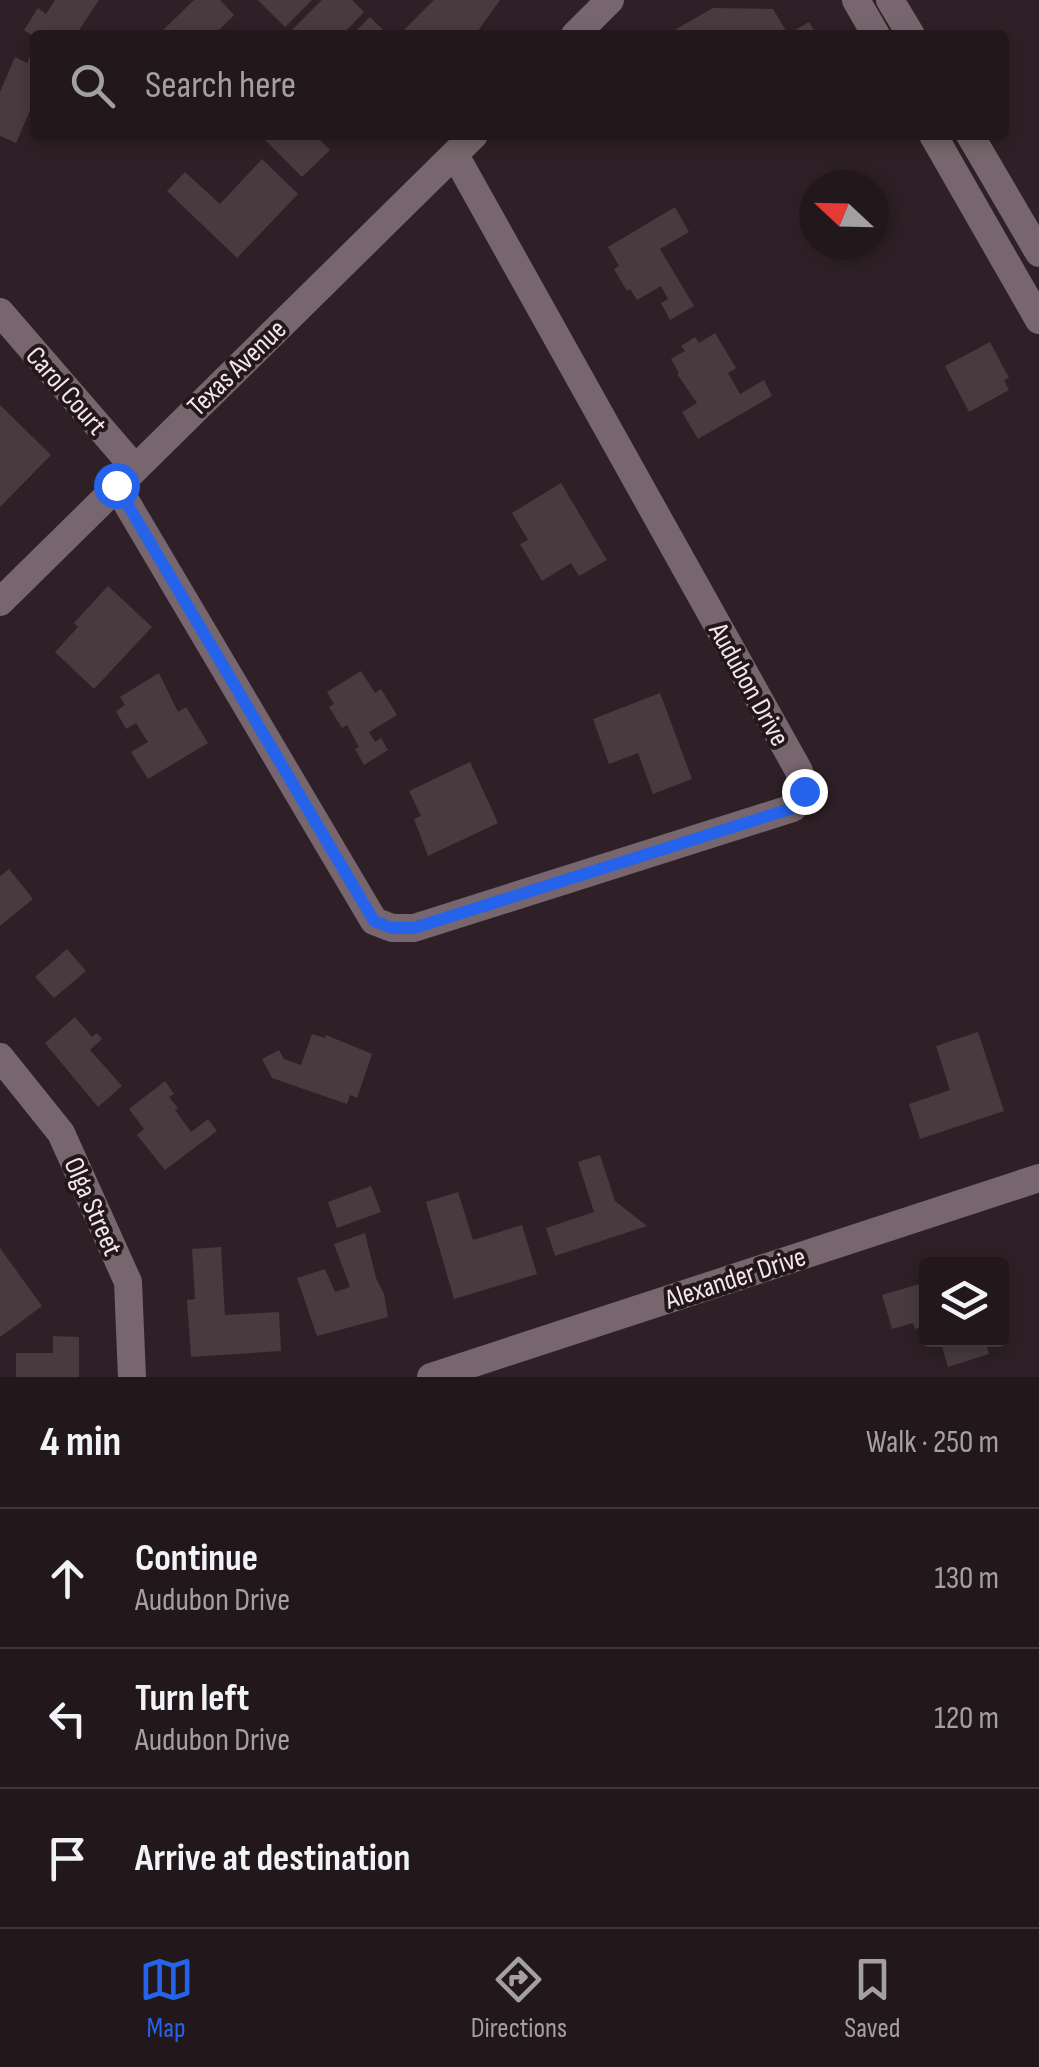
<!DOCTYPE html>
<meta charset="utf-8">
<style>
body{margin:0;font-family:"Sofia Sans Condensed",sans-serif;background:#2e2529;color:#f1f3f6}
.controls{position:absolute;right:30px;bottom:30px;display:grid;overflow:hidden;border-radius:10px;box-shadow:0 5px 15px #0003}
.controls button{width:90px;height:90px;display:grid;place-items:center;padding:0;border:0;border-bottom:2px solid #3f373b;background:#22181c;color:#f1f3f6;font:50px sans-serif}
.compass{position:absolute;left:799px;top:170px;width:90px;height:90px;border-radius:50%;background:#22181c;box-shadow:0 5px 15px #0003;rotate:292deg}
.stop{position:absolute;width:30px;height:30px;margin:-22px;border:8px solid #2563eb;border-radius:50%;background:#fff}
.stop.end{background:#2563eb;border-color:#fff;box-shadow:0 2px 10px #0008}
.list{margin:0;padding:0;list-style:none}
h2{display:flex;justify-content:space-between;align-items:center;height:130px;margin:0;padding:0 40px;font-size:42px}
h2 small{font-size:32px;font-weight:400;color:#a2a0a3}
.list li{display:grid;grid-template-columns:65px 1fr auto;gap:30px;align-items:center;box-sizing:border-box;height:140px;padding:0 40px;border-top:2px solid #3f373b}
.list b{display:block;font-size:38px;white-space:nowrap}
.list p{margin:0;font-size:32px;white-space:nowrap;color:#a2a0a3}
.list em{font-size:32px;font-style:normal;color:#a2a0a3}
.icon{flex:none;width:55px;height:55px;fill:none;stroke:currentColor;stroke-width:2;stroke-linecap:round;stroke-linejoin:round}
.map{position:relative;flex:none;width:1039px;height:1377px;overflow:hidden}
.search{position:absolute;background:#22181c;box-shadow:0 5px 15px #0003;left:30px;right:30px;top:30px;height:110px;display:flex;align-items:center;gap:25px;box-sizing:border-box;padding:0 35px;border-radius:10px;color:#a2a0a3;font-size:38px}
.sheet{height:550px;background:#22181c}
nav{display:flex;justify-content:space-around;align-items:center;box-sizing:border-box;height:140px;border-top:2px solid #3f373b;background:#22181c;font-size:28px;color:#a2a0a3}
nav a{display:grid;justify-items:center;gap:5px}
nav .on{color:#2563eb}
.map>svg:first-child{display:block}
</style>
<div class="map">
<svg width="1039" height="1377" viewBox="0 0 1039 1377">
<rect width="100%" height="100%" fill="#2e2026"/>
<path fill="#493a40" d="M55,0h44l-23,35 -41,2 -11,-7 14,-22 8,6z
M194,0h26l14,15 -20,20h-52l-2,-2z
M258,0h54l-27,27z
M322,0h30l12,12 -22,23h-51l-2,-2z
M434,0h66l-25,35h-66l-5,-5z
M713,8l60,1 15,25 21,-12 8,13h-151z
M370,17l18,18h-36z
M31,54l4,2v43l-19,44 -16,-7v-44l15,-35 12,6z
M260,135h55l15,15 -28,27z
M262,159l36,35 -61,64 -70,-67 18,-19 35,32z
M675,207l14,25 -29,17 34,57 -24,14 -9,-17 7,-4 -7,-13 -24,14 -7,-11 -3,2 -13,-22 5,-3 -11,-19z
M715,333l21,35 -8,5 12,21 24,-14 8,16 -74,43 -16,-27 15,-9 -20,-29 2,-1 -8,-14 14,-8 -4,-5 14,-9 4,6z
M990,342l19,36 -5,2 5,10 -40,22 -24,-46z
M0,405l51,50 -51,52z
M561,483l46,77 -28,16 -8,-13 -29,18 -22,-37 8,-4 -16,-27z
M108,586l44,41 -58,62 -39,-37 23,-25 -4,-4z
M361,671l14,22 6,-4 16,26 -28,17 6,10 6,-4 7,12 -24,15 -9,-16 4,-2 -12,-22 -5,3 -13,-21 5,-3 -7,-12z
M159,673l19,39 8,-5 22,36 -60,36 -17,-27 17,-10 -12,-19 -10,6 -10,-18 9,-6 -5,-8z
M660,693l32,86 -39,15 -15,-41 -29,11 -16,-45z
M470,762l28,61 -70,33 -14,-37 7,-3 -12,-25z
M9,869l24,30 -33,27v-50z
M67,949l19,22 -32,27 -19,-21z
M75,1017l17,20 5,-4 5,6 -12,11 32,36 -24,21 -53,-64z
M978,1032l26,79 -84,28 -11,-35 41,-14 -14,-44z
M312,1034l13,4 1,-3 46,19 -15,44 -7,-3 -3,9 -75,-26 -10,-19 17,-9 5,9 17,6z
M165,1081l9,13 -5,3 9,11 -3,2 16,22 17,-13 9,12 -52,39 -28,-35 7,-6 -15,-20z
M600,1155l15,46 32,25 -92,30 -9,-28 48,-16 -16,-50z
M371,1186l10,26 -44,16 -9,-26z
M458,1192l15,48 49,-15 15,49 -83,25 -28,-97z
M365,1233l11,45 8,16 4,23 -71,19 -20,-58 28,-9 10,23 15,-5 -16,-43z
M221,1247l4,68 54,-3 2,39 -90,6 -4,-57 8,-1 -3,-50z
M0,1248l42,58 -42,31z
M926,1282v43l-11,4 -2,-6 -21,6 -10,-34z
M53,1336l26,1v40h-63v-24h37z
M940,1340h45l4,14 -41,13z"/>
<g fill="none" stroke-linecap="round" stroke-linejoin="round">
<path stroke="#77666d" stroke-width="28" d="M856,0l20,35
M890,0l21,35
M575,35l35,-35
M933,135l106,185
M970,135l69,118
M0,312l134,155
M116,485l258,436 18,7h22l379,-120 11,-17 -5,-20 -344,-616
M0,602l474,-467
M0,1057l61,76 67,149 4,95
M431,1377l608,-199"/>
</g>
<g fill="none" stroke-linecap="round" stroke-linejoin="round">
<path stroke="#2563eb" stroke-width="12" d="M116,485l258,436 18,7h22l379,-120 11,-17"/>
</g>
<g text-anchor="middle" stroke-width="8" stroke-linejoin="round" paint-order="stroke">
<g font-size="28" fill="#f1e7eb" stroke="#24171c">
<text transform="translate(236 367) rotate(-44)" y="10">Texas Avenue</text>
<text transform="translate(67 390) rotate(49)" y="10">Carol Court</text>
<text transform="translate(750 684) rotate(61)" y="10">Audubon Drive</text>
<text transform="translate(94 1206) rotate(66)" y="10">Olga Street</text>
<text transform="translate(735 1277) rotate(-18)" y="10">Alexander Drive</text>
</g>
</g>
</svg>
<div class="controls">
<button><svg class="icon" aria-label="layers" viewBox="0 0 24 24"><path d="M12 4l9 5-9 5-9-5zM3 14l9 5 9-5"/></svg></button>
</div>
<svg class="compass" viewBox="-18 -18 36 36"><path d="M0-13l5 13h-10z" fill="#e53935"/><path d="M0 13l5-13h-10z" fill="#a2a0a3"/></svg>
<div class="stop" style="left:116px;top:485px"></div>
<div class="stop end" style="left:804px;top:791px"></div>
<div class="search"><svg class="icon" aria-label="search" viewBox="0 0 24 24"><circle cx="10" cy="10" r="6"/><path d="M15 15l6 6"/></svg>Search here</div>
</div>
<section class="sheet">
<h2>4 min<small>Walk · 250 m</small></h2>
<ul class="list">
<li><svg class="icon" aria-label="ahead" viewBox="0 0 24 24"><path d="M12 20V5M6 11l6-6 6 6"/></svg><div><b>Continue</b><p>Audubon Drive</p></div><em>130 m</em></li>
<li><svg class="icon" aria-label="left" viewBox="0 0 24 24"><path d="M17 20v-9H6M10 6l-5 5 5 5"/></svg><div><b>Turn left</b><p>Audubon Drive</p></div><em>120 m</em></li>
<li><svg class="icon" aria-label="arrive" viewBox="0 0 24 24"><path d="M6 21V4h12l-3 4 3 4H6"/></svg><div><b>Arrive at destination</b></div></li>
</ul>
</section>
<nav>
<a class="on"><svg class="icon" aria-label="map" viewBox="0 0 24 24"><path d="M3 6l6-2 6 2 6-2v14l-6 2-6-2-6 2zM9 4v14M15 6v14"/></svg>Map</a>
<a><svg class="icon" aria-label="directions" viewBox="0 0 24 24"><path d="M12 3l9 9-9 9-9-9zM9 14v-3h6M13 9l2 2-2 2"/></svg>Directions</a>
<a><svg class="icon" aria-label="saved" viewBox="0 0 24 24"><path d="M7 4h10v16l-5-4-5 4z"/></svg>Saved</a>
</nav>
